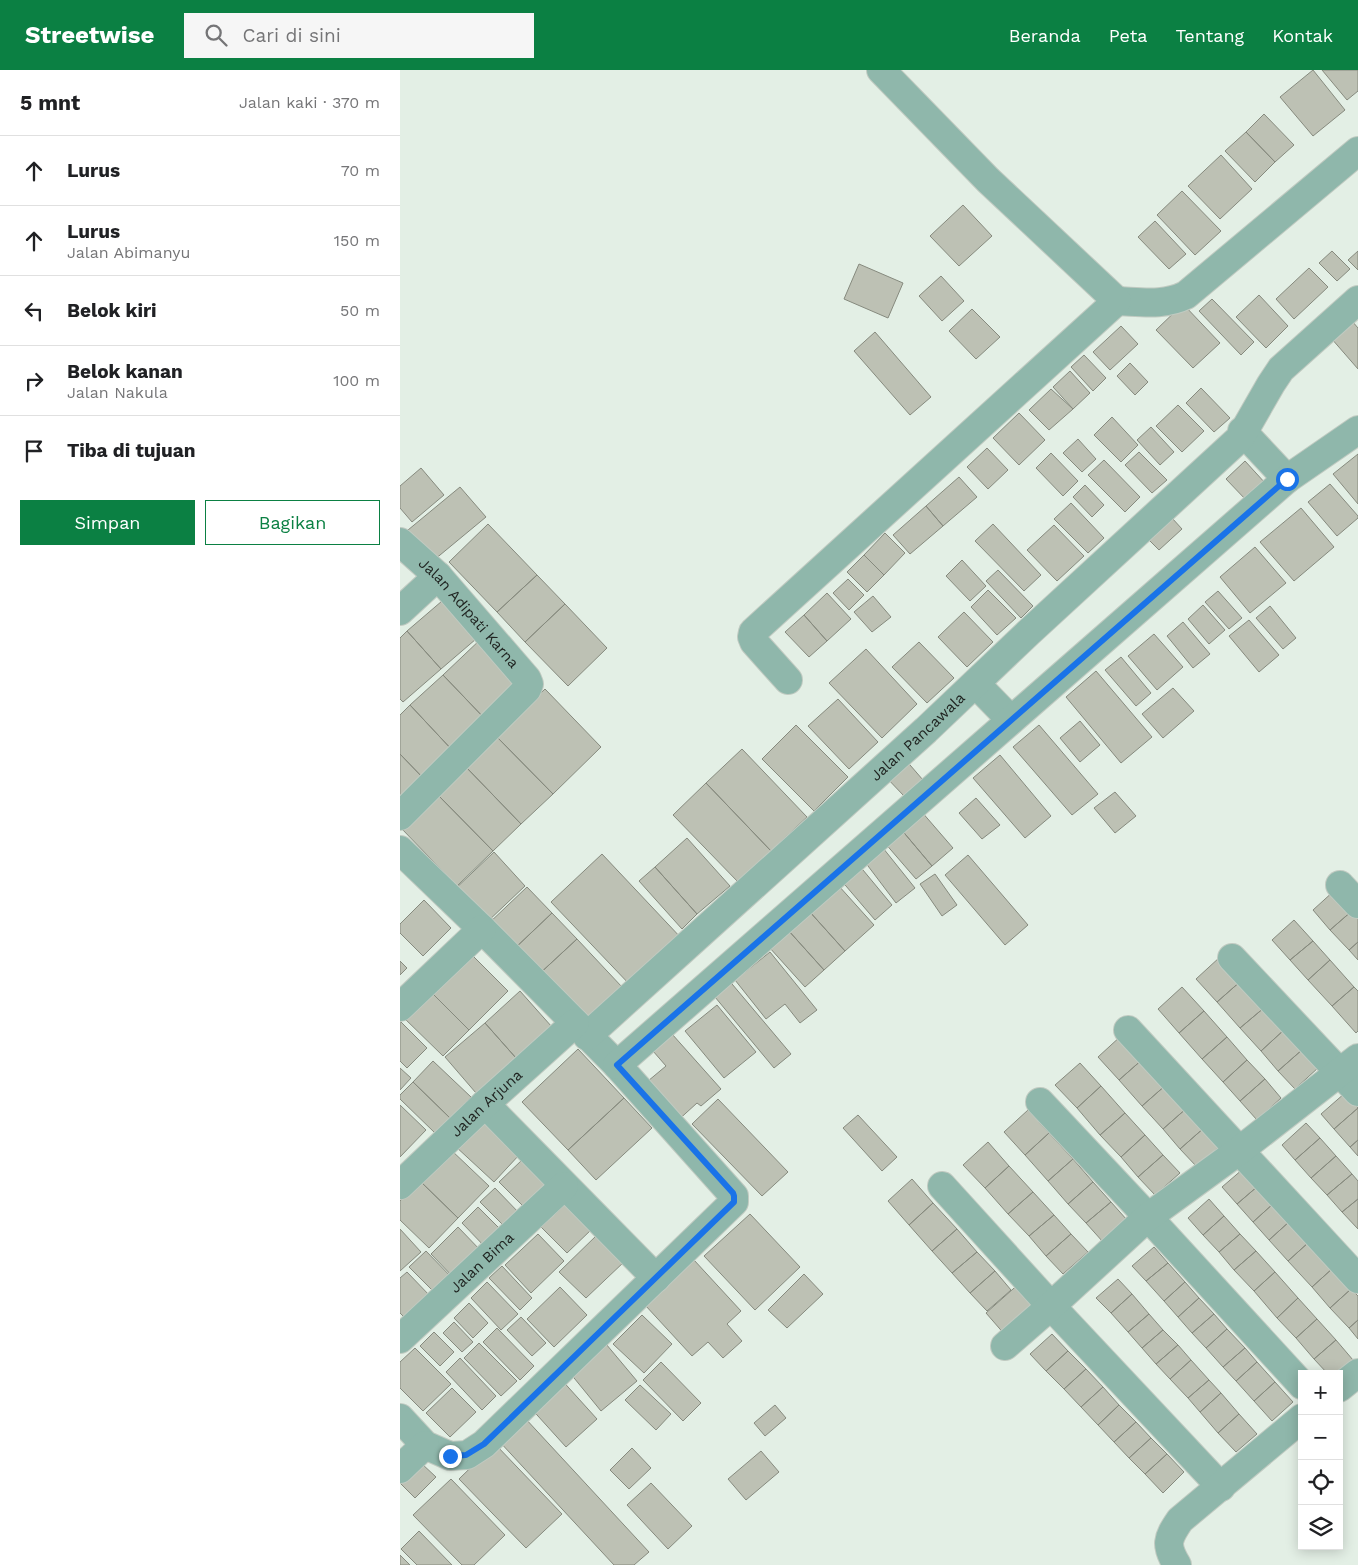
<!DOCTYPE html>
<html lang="id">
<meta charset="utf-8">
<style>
body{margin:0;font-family:"Work Sans",sans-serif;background:#f6f6f6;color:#202124}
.controls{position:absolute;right:15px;bottom:15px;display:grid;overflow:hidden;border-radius:0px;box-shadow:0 2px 12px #0003}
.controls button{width:45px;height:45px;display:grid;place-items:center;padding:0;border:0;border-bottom:1px solid #e0e0e0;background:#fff;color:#202124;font:25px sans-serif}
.stop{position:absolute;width:15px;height:15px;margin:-11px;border:4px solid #1a73e8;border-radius:50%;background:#fff}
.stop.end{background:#1a73e8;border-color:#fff;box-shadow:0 1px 5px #0008}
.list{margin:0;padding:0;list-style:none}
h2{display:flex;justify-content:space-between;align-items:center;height:65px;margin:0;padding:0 20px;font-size:21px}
h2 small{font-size:16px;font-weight:400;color:#757577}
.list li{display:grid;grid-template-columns:32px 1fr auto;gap:15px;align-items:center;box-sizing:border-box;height:70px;padding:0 20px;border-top:1px solid #e0e0e0}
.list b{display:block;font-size:19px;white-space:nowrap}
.list p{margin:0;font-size:16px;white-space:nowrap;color:#757577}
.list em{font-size:16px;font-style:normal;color:#757577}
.actions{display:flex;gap:10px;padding:15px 20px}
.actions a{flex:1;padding:11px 0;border:1px solid #0b8043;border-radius:0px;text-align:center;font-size:18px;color:#0b8043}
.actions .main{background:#0b8043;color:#fff}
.icon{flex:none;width:28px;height:28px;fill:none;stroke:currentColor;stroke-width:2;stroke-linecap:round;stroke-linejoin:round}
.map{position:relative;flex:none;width:958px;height:1495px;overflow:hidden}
header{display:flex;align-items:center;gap:30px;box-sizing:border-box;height:70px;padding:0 25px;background:#0b8043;color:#fff}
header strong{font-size:24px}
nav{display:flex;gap:28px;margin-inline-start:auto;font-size:18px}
.search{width:350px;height:45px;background:#f6f6f6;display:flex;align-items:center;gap:12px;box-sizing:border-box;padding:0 18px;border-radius:0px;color:#757577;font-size:19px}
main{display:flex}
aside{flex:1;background:#fff}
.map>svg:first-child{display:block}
</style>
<header>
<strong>Streetwise</strong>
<div class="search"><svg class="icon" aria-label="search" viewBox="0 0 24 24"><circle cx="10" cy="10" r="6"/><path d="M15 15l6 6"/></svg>Cari di sini</div>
<nav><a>Beranda</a><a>Peta</a><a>Tentang</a><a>Kontak</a></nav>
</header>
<main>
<aside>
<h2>5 mnt<small>Jalan kaki · 370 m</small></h2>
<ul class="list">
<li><svg class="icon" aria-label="ahead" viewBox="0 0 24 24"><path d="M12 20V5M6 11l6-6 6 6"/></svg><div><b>Lurus</b></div><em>70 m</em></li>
<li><svg class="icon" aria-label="ahead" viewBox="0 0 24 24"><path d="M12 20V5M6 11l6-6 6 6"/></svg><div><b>Lurus</b><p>Jalan Abimanyu</p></div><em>150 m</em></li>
<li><svg class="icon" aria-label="left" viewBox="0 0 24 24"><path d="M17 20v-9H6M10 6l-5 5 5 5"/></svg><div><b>Belok kiri</b></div><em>50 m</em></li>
<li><svg class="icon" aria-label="right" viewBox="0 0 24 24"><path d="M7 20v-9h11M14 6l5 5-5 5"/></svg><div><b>Belok kanan</b><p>Jalan Nakula</p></div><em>100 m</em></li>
<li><svg class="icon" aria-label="arrive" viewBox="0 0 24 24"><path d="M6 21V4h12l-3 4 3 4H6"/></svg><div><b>Tiba di tujuan</b></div></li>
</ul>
<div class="actions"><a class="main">Simpan</a><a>Bagikan</a></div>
</aside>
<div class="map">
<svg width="958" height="1495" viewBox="0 0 958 1495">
<rect width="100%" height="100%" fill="#e3efe5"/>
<path fill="#bdc1b4" stroke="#868a7e" d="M913,0l32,40 -32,26 -33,-39z
M922,0h36v21l-11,9z
M864,44l30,31 -19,17 -29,-30z
M846,62l29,30 -20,20 -30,-31z
M821,85l31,34 -32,30 -32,-33z
M782,121l39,40 -26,24 -38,-40z
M563,135l29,31 -33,30 -29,-30z
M755,151l31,33 -17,15 -31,-32z
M932,181l18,18 -13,12 -18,-18z
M958,181v19l-10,-10z
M459,194l44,19 -15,35 -44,-19z
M909,198l19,19 -34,32 -18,-20z
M541,206l23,25 -22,20 -23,-25z
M859,225l29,31 -22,22 -30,-31z
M812,229l42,43 -13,13 -42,-44z
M783,234l37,39 -27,25 -37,-38z
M572,239l28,28 -24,22 -27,-28z
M952,251l6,7v41l-27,-31z
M721,256l17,18 -28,26 -17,-18z
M475,262l56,65 -21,18 -56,-64z
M684,285l22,23 -13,13 -22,-24z
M730,293l18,19 -13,13 -18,-19z
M670,301l20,22 -17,16 -20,-22z
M801,318l29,30 -16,14 -28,-29z
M651,319l22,20 -24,21 -20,-20z
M778,335l26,26 -22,21 -26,-26z
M619,343l26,27 -26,25 -26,-27z
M712,347l26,28 -17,17 -27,-27z
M751,357l23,25 -14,13 -23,-25z
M678,369l18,20 -14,13 -19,-19z
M587,378l21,22 -20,19 -21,-22z
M739,382l28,28 -15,13 -27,-28z
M651,383l27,28 -15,15 -27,-28z
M958,384v50l-25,-30z
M704,390l36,37 -15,15 -37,-37z
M845,391l21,23 -19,17 -21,-22z
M21,398l23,27 -32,27 -12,-14v-22z
M559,407l18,20 -34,29 -17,-20z
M930,414l28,32v2l-21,18 -29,-34z
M685,415l19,20 -12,12 -19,-20z
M60,417l26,30 -52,43 -26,-30z
M671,433l33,35 -16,15 -34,-34z
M526,436l17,20 -33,28 -17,-19z
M901,438l33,39 -40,34 -34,-39z
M772,448l10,11 -23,21 -10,-10z
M88,454l49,51 -40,37 -48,-50z
M593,454l48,51 -17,16 -49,-50z
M654,455l30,31 -27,25 -30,-31z
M485,463l20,20 -21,22 -20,-20z
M855,477l31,36 -36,30 -30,-36z
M464,485l20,20 -17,17 -20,-20z
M562,490l24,26 -16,15 -24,-25z
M598,500l35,36 -12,12 -35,-37z
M137,505l28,29 -40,38 -28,-30z
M448,509l16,16 -15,15 -16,-17z
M588,520l28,28 -19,17 -26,-28z
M818,521l24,27 -13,11 -24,-27z
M427,523l24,26 -24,22 -23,-26z
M49,525l34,38 -42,36 -34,-38z
M473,526l18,21 -19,15 -18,-20z
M165,534l42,44 -39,38 -43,-44z
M803,535l22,25 -16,14 -21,-25z
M870,536l26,32 -13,11 -27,-31z
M564,542l29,30 -26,25 -29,-30z
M404,545l23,26 -18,16 -24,-25z
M849,550l30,35 -20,17 -30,-36z
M783,552l27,32 -17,14 -26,-32z
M7,561l34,38 -38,33 -3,-3v-61z
M754,564l29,33 -26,23 -29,-34z
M83,567l45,47 -41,37 -44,-46z
M519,572l35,36 -27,25 -35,-36z
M466,579l51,55 -35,34 -53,-55z
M721,587l30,36 -15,13 -31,-36z
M696,601l56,66 -31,26 -55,-66z
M43,605l44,46 -33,31 -44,-47z
M773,618l21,23 -31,27 -21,-24z
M145,619l56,58 -48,47 -57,-58z
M438,629l40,43 -29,27 -41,-43z
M10,635l44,47 -29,28 -25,-26v-39z
M680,651l20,24 -20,17 -20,-24z
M396,655l52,52 -34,34 -52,-52z
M639,655l59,69 -26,21 -59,-68z
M96,666l57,58 -32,30 -56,-58z
M342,679l65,68 -36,34 -65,-68z
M0,684l25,26 -25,23z
M600,685l51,61 -26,22 -52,-60z
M504,688l19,22 -19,16 -20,-21z
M65,696l56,58 -28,27 -56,-57z
M306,713l65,68 -32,32 -66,-68z
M715,722l21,24 -21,17 -21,-25z
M37,724l56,57 -36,35 -56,-58z
M576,728l24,27 -18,14 -23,-26z
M521,741l32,37 -21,18 -32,-38z
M500,758l32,38 -16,13 -32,-37z
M287,768l43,48 -33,28 -42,-47z
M483,778l32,40 -19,15 -31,-41z
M94,782l31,34 -40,38 -32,-33z
M202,784l81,86 -51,47 -81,-85z
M568,785l60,70 -23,20 -60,-70z
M458,794l34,41 -17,15 -35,-41z
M255,797l42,47 -15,15 -43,-48z
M535,804l22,31 -15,11 -22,-32z
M438,815l36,40 -29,26 -36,-40z
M127,817l25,26 -40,38 -25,-26z
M935,820l18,20 -23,20 -17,-20z
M24,830l27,28 -28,28 -23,-23v-9z
M953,840l5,6v26l-9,8 -19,-20z
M409,841l36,40 -21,19 -36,-40z
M152,843l25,26 -41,38 -24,-26z
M894,850l19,21 -23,19 -18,-20z
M388,860l36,40 -19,17 -36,-40z
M177,869l45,48 -40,38 -46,-48z
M913,871l17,19 -22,20 -18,-20z
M958,872v18l-9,-10z
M67,880l41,41 -39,39 -41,-41z
M370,882l47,58 -17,13 -15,-19 -19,15 -31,-39z
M820,887l22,23 -25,22 -21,-23z
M930,890l24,27 -22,19 -24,-26z
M0,891l7,7 -7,7z
M327,908l64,76 -17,14 -64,-77z
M842,910l23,27 -25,21 -23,-26z
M782,917l22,24 -25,22 -21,-24z
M954,917l4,4v40l-2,2 -24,-27z
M28,919l41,41 -26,26 -41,-40z
M120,921l32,36 -36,31 -31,-35z
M317,935l39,47 -32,26 -39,-47z
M865,937l20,22 -24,22 -21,-23z
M804,941l23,26 -25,22 -23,-26z
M0,951l27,27 -20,20 -7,-7z
M85,953l31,35 -40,35 -31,-36z
M885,959l18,20 -25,22 -17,-20z
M272,964l49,55 -20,17 -4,-3 -22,20 -33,-37 24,-20 -13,-15z
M722,965l22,23 -25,22 -21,-23z
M827,967l20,23 -24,22 -21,-23z
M178,979l46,49 -56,52 -46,-48z
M903,979l16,18 -24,22 -17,-18z
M744,988l23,26 -25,22 -23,-26z
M847,990l18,19 -25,22 -17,-19z
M33,991l38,36 -21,21 -37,-36z
M680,993l21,23 -24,22 -22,-23z
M0,998l11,10 -11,12z
M865,1009l16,19 -24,22 -17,-19z
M13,1012l37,36 -15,15 -35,-34v-4z
M767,1014l21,23 -25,22 -21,-23z
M701,1016l24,27 -25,22 -23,-27z
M945,1023l13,15 -24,21 -13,-15z
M224,1028l28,30 -56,52 -28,-30z
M318,1029l70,73 -26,24 -70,-72z
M0,1035l26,25 -26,27z
M788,1037l17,20 -25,22 -17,-20z
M958,1038v32l-8,7 -16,-18z
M628,1040l21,23 -24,22 -21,-23z
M725,1043l20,22 -24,22 -21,-22z
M458,1045l39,42 -15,14 -39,-43z
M80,1048l40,36 -26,28 -40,-37z
M906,1053l14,15 -25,22 -13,-15z
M805,1057l16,18 -24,22 -17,-18z
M649,1063l24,26 -25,22 -23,-26z
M745,1065l18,20 -25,22 -17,-20z
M920,1068l16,18 -25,22 -16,-18z
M958,1070v16l-8,-9z
M588,1072l21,24 -24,22 -22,-23z
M50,1079l39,37 -31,32 -38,-37z
M763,1085l17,18 -25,22 -17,-18z
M936,1086l16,18 -25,21 -16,-17z
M673,1089l20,23 -25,22 -20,-23z
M122,1090l28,29 -22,22 -29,-29z
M609,1096l24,26 -25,22 -23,-26z
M843,1099l15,17 -21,18 -15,-17z
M952,1104l6,7v18l-16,13 -15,-17z
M512,1109l21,24 -24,22 -21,-24z
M20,1111l38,37 -29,30 -29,-28v-19z
M693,1112l18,20 -25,21 -18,-19z
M858,1116l16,17 -21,19 -16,-18z
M95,1118l26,27 -15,13 -26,-26z
M633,1122l21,23 -25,21 -21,-22z
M809,1129l15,17 -21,19 -15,-17z
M958,1129v30l-16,-17z
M711,1132l16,18 -24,22 -17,-19z
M167,1133l25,26 -25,24 -26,-26z
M533,1133l24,26 -25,22 -23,-26z
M874,1133l16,18 -21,19 -16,-18z
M78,1137l27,27 -17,16 -26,-27z
M350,1144l50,53 -45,43 -51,-54z
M654,1145l17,19 -25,22 -17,-20z
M824,1146l16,18 -21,18 -16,-17z
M890,1151l19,21 -21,19 -19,-21z
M58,1157l25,26 -27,27 -25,-26z
M0,1159l21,23 -21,19z
M557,1159l20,23 -25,21 -20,-22z
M138,1164l26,27 -33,32 -26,-28z
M198,1164l27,27 -39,37 -27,-26z
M671,1164l17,18 -25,22 -17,-18z
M840,1164l16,17 -22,19 -15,-18z
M909,1172l24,26 -21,19 -24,-26z
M754,1177l14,16 -22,18 -14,-15z
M26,1181l30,31 -16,16 -31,-31z
M856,1181l19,21 -21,19 -20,-21z
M577,1182l18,19 -25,22 -18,-20z
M294,1190l47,51 -14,13 15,17 -19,17 -15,-16 -16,14 -47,-51z
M768,1193l17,19 -21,19 -18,-20z
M102,1196l30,32 -12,12 -31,-32z
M933,1198l18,21 -21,19 -18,-21z
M595,1201l16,19 -24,21 -17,-18z
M7,1202l24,25 -24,23 -7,-7v-35z
M875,1202l23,26 -21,20 -23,-27z
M404,1204l19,20 -36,34 -19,-18z
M718,1209l14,15 -21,19 -15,-15z
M622,1211l21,22 -37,33 -20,-23z
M87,1212l31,32 -17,16 -30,-32z
M785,1212l14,16 -21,19 -14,-16z
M160,1217l27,28 -33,32 -27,-28z
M951,1219l7,7v24l-9,8 -19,-20z
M732,1224l17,20 -21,18 -17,-19z
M799,1228l15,16 -22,19 -14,-16z
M898,1228l19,21 -21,19 -19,-20z
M69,1233l19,20 -15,15 -19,-20z
M749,1244l14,16 -21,18 -14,-16z
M814,1244l13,15 -21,19 -14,-15z
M242,1245l30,29 -28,29 -31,-29z
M121,1247l25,26 -14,13 -25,-26z
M917,1249l19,21 -22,19 -18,-21z
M958,1250v19l-9,-11z
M54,1252l19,20 -11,10 -19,-19z
M97,1258l37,38 -14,14 -37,-38z
M827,1259l18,19 -22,19 -17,-19z
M763,1260l15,15 -22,19 -14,-16z
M34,1262l20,20 -14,14 -20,-20z
M652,1264l16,17 -22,20 -16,-17z
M936,1270l17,20 -16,14h-9l-14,-15z
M79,1273l38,38 -16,15 -37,-38z
M206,1274l31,37 -36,30 -31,-38z
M778,1275l13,15 -21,19 -14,-15z
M15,1278l36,36 -28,27 -23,-23v-26z
M845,1278l12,14 -21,19 -13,-14z
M668,1281l18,18 -22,20 -18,-18z
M60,1288l36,38 -14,14 -36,-38z
M791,1290l18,20 -21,18 -18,-19z
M261,1292l40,41 -18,18 -40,-41z
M857,1292l18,20 -21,19 -18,-20z
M686,1299l17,18 -22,20 -17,-18z
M159,1307l38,42 -31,28 -38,-42z
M809,1310l12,13 -21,19 -12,-14z
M875,1312l18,20 -21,19 -18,-20z
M240,1315l31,29 -15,16 -31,-30z
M703,1317l16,18 -21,20 -17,-18z
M52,1318l24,24 -26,25 -24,-24z
M821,1323l18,21 -21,19 -18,-21z
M375,1335l11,13 -21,18 -11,-13z
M719,1335l17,17 -22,20 -16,-17z
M839,1344l18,20 -21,18 -18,-19z
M124,1347l125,135 -15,13h-20l-116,-125z
M736,1352l15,16 -22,20 -15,-16z
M751,1368l16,16 -22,20 -16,-16z
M95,1374l67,70 -36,34 -67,-69z
M232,1378l19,20 -22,21 -19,-19z
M361,1381l18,21 -33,28 -18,-21z
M767,1384l17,18 -21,21 -18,-19z
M21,1393l15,14 -21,21 -15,-15z
M51,1409l54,56 -31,30h-12l-49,-50z
M251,1413l41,43 -24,23 -41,-44z
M19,1461l33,34h-35l-16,-16z
M0,1485l10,10h-10z"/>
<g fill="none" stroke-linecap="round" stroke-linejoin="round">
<defs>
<g id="street">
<path d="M717,231c25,1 47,5 69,-6l172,-144"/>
<path d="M842,361l45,48"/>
<path id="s1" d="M0,472l38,34 89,103 2,5 -2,5 -127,127"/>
<path d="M0,541l38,-35"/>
<path d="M388,610l-34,-38 -2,-5 1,-5 364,-331 -129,-121 -107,-110"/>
<path d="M576,614l35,36"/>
<path d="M0,780l82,79 135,136 117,131v6l-250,242 -17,11 -17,1 -25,-11 -25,-27"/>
<path d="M940,815l18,19"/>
<path d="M832,888l126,134"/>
<path d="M0,937l82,-78"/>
<path d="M728,960l230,249"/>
<path id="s2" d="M187,966l339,-306 102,-97 212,-195 31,-54 10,-15 77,-69"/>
<path d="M217,995l670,-586 71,-49"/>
<path d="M640,1032l108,115 154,168"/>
<path d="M85,1034l171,174"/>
<path id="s3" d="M0,1115l85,-81 90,-81"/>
<path d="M542,1116l109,120 170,181"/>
<path id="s4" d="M0,1269l164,-153"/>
<path d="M605,1276l46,-40 97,-89 92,-67 118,-92"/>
<path d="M939,1318l19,-15"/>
<path d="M0,1399l25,-24"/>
<path d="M777,1495c-12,-20 -10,-26 3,-45l122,-102"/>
</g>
</defs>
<use href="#street" stroke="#c0cac1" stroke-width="30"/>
<use href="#street" stroke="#8fb7ab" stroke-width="28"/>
</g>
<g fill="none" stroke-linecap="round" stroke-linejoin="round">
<path stroke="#1a73e8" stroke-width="6" d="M50,1386l16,-1 18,-11 250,-242v-6l-1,-3 -116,-128 670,-586"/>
</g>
<g text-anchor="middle" stroke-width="4.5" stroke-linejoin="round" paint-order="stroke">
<g font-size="15" fill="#1e221f" stroke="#fff">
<text dy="5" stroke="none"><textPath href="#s1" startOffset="99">Jalan Adipati Karna</textPath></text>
<text dy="5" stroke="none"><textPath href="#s2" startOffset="446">Jalan Pancawala</textPath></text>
<text dy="5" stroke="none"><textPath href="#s3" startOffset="119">Jalan Arjuna</textPath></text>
<text dy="5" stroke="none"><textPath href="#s4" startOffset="112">Jalan Bima</textPath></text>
</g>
</g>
</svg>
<div class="controls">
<button>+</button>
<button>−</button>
<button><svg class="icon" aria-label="locate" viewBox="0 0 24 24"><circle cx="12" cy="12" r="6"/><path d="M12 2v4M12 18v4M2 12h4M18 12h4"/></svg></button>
<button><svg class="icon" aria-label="layers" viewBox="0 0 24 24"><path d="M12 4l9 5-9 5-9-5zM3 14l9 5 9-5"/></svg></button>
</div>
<div class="stop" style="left:887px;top:409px"></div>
<div class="stop end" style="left:50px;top:1386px"></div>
</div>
</main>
